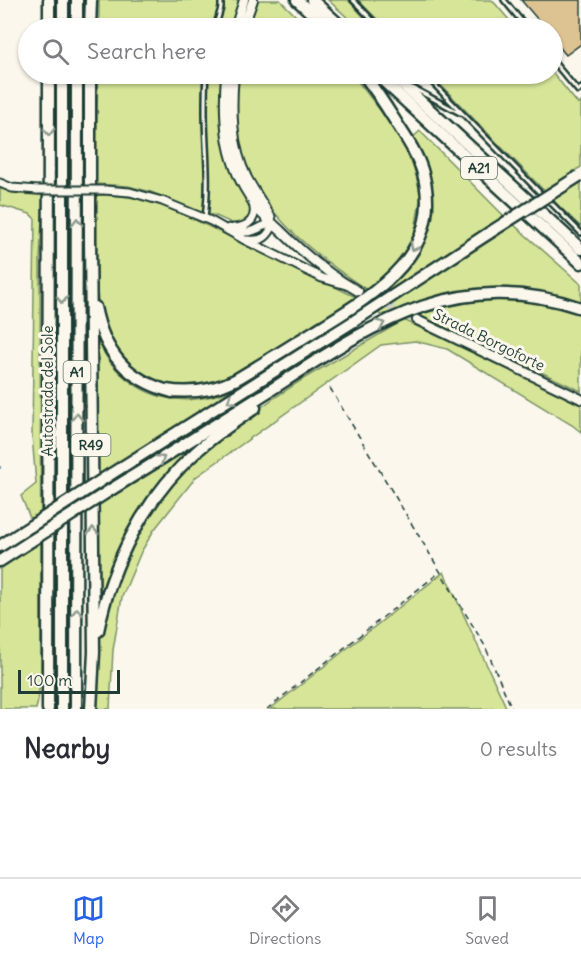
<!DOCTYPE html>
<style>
body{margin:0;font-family:Delius,sans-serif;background:#f2f2f3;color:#2b2b33}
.scale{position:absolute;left:18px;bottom:15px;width:102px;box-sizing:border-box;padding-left:6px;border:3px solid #1f3d34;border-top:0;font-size:16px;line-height:21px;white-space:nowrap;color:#1f3d34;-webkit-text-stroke:4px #fbf7ec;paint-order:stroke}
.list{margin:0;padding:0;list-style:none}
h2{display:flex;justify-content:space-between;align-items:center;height:78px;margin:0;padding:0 24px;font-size:26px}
h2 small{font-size:20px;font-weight:400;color:#7c7c81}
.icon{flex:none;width:33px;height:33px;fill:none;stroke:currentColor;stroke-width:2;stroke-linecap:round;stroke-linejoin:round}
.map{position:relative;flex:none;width:581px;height:709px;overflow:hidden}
.search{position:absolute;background:#fff;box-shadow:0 2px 4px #0004;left:18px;right:18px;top:18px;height:66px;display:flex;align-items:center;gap:15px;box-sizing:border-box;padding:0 21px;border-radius:33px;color:#7c7c81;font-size:22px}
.sheet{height:168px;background:#fff}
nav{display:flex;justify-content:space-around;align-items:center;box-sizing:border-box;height:84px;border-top:2px solid #e1e1e2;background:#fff;font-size:16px;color:#7c7c81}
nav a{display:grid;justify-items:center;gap:3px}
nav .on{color:#2563eb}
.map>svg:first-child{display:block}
</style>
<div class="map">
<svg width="581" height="709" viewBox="0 0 581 709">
<rect width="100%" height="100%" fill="#fbf7ec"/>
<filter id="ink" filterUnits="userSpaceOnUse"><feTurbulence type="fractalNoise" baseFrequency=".0167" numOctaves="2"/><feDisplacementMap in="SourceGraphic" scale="12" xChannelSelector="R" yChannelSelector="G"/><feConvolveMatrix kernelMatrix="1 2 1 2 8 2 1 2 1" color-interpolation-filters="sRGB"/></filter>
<g filter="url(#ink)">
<path fill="#d6e598" stroke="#7a9166" stroke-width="1.5" d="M99,0h142l-9,28h-133z
M258,0h22l28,28h-60z
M328,0h20l26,28h-15z
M358,0h134l24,28h-130z
M553,73l25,31 3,-2v65l-7,4 7,10v46l-21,-20 -130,-133z
M98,74h124c-3,34 -1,67 11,100 3,9 19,30 19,37 -1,9 -8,11 -16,14l-20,-9 -23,-6 -42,-18 -23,-6 -33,-2z
M238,74h114l46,59 12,20 11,42 -8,47 -36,43 -10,5c-80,-53 -146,-111 -129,-216z
M420,131l84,85 77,68v18c-47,-15 -94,-17 -143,-6 -20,5 -37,15 -58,19l-2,-3 121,-77 -8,-10 -99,66 -23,10 26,-21 34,-64 -18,-77z
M0,188l17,6 26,1 -3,64 1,409 -3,33 -2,8h-36v-141l32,-20 -2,-30 -9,-22 15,-12 -4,-49 3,-216 -5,-5 -30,-9z
M96,195c28,0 46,3 72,12l190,91 -129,80 -25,9 -30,1 -17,-5 -29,-17 -17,-21 -12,-36 -2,-17z
M489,299l28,1 26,3 38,10v78l-164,-77c24,-8 47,-12 72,-15z
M404,320l177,85v27l-9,-7 -125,-76 -32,-8 -34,4 -185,132 -42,53 -13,22 -19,45 -9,53 -3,59h-14l3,-64 8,-40 8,-26 31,-62 34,-44 36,-33 58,-42 29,-19z
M96,330c3,18 12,32 25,44 38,35 81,30 125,10l-109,69 -27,16 2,27 102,-64 -84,95 -16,34 -18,56z
M444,572l63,137h-237z"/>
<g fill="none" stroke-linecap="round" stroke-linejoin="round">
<path stroke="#608ca0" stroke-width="2" d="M0,467v1"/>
</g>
<path fill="#ddc292" stroke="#1f3d34" stroke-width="1.5" d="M521,0h60v44l-15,11 -14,-17v-10h-7z"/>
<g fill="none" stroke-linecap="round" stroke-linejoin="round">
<path stroke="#cfd2c7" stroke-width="8" stroke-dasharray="8 4" stroke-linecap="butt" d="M365,295l52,25"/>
<defs>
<path id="service" d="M353,0l27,28
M504,0l23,28
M215,28l6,-20v-8
M552,60l26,31 3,-3
M424,74l119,122
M413,88l47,25
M548,200l33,33
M205,217c5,-35 0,-70 0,-105 0,-13 0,-26 1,-38"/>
<path id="tertiary" d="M0,183l12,5 26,2
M105,190l25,2 32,9 49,20 32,18 79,39 24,7
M229,228c9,3 17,6 26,2 8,-3 10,-7 19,-6 -6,12 -11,18 -26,16
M234,228c14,-1 24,-9 19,-24"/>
<path id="secondary" d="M235,28l9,-28
M243,28l10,-28
M226,74c-3,42 -2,83 22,120 3,5 6,11 10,16 7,8 16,14 24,22 23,23 47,43 76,59
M234,74c-3,34 -3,72 13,104 7,13 16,26 24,40
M417,320l164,79"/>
<path id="motorway" d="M49,0v28
M297,0l31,28
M312,0l31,28
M63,28v-28
M77,28v-28
M90,28l1,-28
M62,74v635
M90,74v164l4,414 -3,57
M376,74l205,189
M391,74l190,175
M95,307c9,46 32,73 77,85
M166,390c24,4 46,1 69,-10 27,-16 54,-33 81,-50 59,-36 131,-78 106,-160 -6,-19 -18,-35 -28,-51 -10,-16 -20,-31 -31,-45
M111,474l240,-151 138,-90
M112,489c51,-31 103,-64 154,-96 103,-66 187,-128 315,-85
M0,546l31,-20
M0,561l31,-20
M98,631c14,-69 46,-132 98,-179 18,-17 39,-30 59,-44
M48,709l1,-635
M76,709l1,-635"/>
</defs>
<use href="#service" stroke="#1f3d34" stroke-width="8"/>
<use href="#tertiary" stroke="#1f3d34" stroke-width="11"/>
<use href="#secondary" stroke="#1f3d34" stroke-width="12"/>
<use href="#motorway" stroke="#1f3d34" stroke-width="15"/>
<path stroke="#1f3d34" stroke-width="1.5" stroke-dasharray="6 4.5" stroke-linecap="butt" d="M330,388l155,258 27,63
M267,709l173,-137"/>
<use href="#service" stroke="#fbf7ec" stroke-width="3"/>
<use href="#tertiary" stroke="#fbf7ec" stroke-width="7"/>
<use href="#secondary" stroke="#fbf7ec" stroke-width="8"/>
<use href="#motorway" stroke="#fbf7ec" stroke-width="10"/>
<defs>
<path id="tertiary-bridge" d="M38,190h67"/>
<path id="motorway-bridge" d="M489,233l90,-57
M31,526l80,-52
M31,541l81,-52"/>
</defs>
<use href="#tertiary-bridge" stroke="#1f3d34" stroke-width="11" stroke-linecap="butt"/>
<use href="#motorway-bridge" stroke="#1f3d34" stroke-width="15" stroke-linecap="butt"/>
<use href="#tertiary-bridge" stroke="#fbf7ec" stroke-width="7"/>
<use href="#motorway-bridge" stroke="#fbf7ec" stroke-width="10"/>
</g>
<defs><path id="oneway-chevron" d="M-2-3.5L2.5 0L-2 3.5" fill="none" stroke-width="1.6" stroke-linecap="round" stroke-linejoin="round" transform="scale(1.5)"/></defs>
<g stroke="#8d9a90">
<use href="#oneway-chevron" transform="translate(49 132) rotate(90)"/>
<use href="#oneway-chevron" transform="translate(77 222) rotate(-90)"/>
<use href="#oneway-chevron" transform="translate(414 247) rotate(120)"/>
<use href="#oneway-chevron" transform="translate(62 300) rotate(90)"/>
<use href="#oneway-chevron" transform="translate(381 324) rotate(-26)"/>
<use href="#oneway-chevron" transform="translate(231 400) rotate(148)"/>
<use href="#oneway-chevron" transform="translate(77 417) rotate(-90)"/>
<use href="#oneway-chevron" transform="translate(161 459) rotate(-32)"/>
<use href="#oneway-chevron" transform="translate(93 531) rotate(-91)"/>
<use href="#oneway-chevron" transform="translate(77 612) rotate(-90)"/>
</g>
</g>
<g text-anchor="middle" stroke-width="6" stroke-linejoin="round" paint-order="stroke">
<g fill="#fbf7ec" stroke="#61756b" stroke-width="1.5">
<rect x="461" y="157" width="36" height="22" rx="4.5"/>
<rect x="63.5" y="361" width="27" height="22" rx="4.5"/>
<rect x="71.5" y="434" width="39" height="22" rx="4.5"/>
</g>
<g font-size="14" font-weight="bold" fill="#1f3d34">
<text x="479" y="173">A21</text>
<text x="77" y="377">A1</text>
<text x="91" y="450">R49</text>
</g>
<g font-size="15" fill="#1f3d34" stroke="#fbf7ec">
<text transform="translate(489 340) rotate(26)" y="5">Strada Borgoforte</text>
<text transform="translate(48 391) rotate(-90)" y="5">Autostrada del Sole</text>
</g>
</g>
</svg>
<div class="scale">100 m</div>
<div class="search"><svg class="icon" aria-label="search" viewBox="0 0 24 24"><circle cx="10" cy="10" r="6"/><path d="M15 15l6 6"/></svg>Search here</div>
</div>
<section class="sheet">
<h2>Nearby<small>0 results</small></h2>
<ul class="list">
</ul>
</section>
<nav>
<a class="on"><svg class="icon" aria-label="map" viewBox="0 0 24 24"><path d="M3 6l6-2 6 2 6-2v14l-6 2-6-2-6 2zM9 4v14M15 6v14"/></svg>Map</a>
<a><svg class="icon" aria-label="directions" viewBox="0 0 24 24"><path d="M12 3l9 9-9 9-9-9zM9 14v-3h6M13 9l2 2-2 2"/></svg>Directions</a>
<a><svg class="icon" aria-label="saved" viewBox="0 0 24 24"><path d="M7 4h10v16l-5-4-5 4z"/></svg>Saved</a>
</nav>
